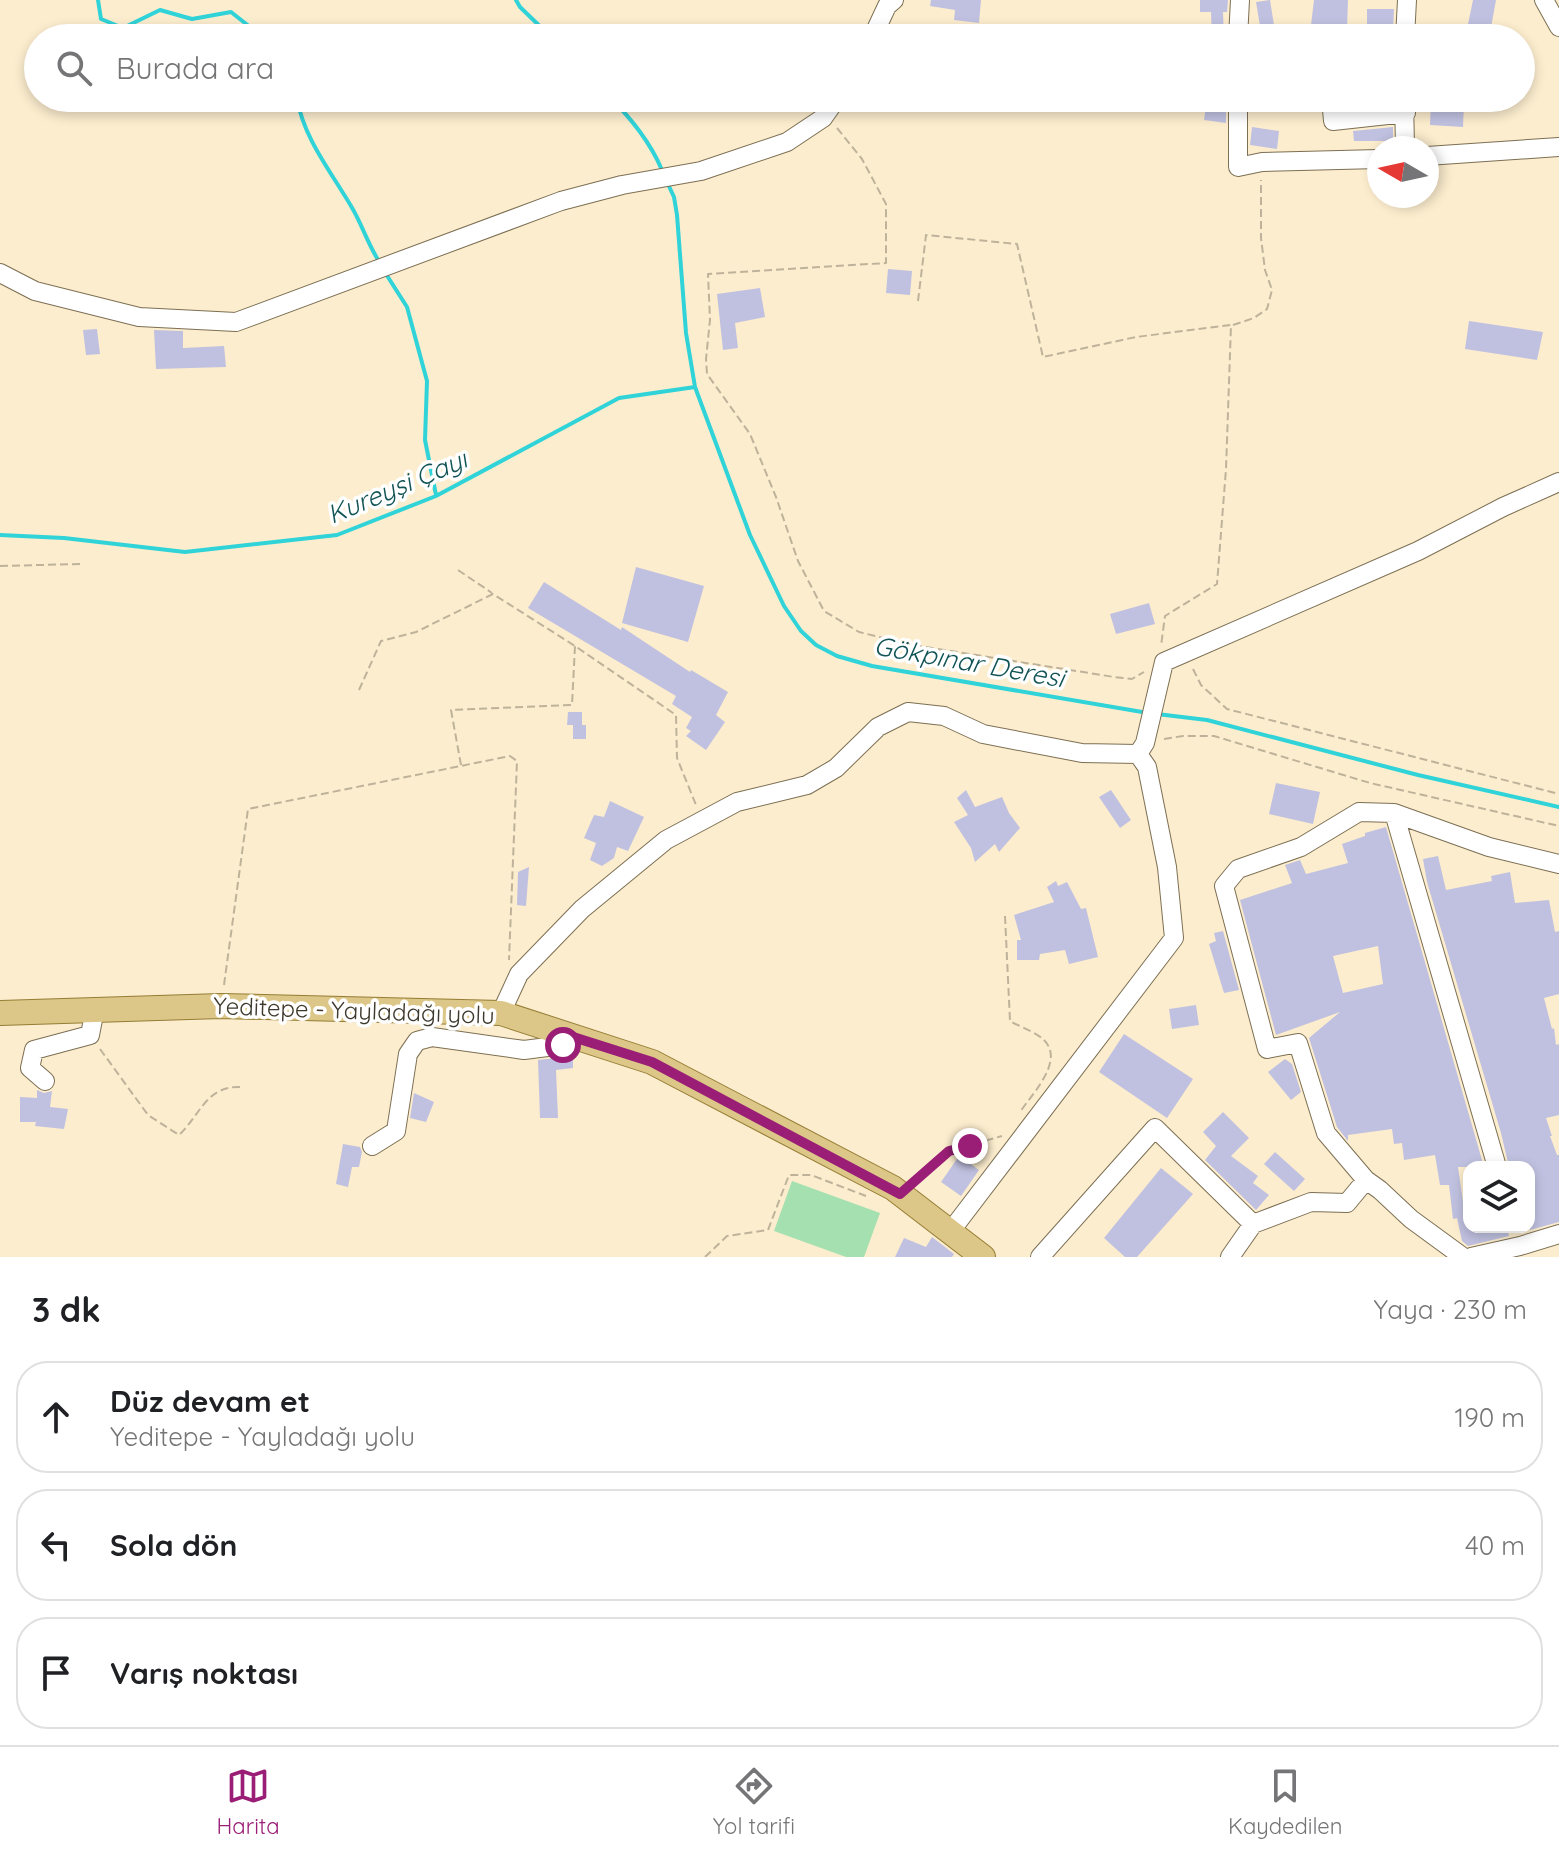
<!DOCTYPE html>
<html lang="tr">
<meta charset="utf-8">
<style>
body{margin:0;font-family:Quicksand,sans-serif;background:#f6f6f6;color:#202124}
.controls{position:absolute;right:24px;bottom:24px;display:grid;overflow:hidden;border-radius:16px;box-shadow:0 4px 12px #0003}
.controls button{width:72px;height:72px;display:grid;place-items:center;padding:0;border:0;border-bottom:2px solid #e0e0e0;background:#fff;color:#202124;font:40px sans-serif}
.compass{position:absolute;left:1367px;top:136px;width:72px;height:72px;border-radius:50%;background:#fff;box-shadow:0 4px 12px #0003;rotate:279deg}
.stop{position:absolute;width:24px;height:24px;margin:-18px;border:6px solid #9a1e76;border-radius:50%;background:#fff}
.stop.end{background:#9a1e76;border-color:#fff;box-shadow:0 2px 8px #0008}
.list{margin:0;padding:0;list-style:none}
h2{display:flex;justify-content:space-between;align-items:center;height:104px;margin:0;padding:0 32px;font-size:34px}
h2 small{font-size:26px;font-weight:400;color:#757577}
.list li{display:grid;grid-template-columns:52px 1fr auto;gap:24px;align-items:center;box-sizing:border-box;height:112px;margin:0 16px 16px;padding:0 16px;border:2px solid #e0e0e0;border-radius:32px}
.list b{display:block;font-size:30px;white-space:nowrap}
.list p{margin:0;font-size:26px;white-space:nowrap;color:#757577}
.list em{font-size:26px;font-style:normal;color:#757577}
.icon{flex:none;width:44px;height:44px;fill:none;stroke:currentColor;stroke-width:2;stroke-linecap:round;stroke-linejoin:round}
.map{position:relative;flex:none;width:1559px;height:1257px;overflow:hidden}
.search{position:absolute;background:#fff;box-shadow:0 4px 12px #0003;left:24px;right:24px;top:24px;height:88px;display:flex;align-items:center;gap:20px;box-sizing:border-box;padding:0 28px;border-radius:44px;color:#757577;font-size:30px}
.sheet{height:488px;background:#fff}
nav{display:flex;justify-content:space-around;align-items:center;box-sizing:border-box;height:112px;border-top:2px solid #e0e0e0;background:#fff;font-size:22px;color:#757577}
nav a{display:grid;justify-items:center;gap:4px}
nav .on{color:#9a1e76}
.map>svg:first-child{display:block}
</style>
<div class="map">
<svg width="1559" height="1257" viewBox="0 0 1559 1257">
<rect width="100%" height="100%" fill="#fcedce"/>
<path fill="#a5e0b0" d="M792,1181l88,32 -16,44h-18l-72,-26z"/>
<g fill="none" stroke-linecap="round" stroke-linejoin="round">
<path stroke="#30d3d8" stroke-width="4" d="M98,0l3,19 22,9 37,-18 32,9 39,-7 33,26
M516,0l4,7 32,31
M297,98c6,39 34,74 54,108 11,18 17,39 29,57
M611,98c21,22 39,44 51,72
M667,182l7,15 3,18 9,118 9,54 55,148 34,71 17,25 15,14 21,11 35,10 276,47
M386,274l21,33 20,74 -2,59 11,55
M0,535l64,3 121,14 152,-17 99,-39 183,-98 76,-11
M1157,714l50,6 211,55 141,32"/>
</g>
<path fill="#c0c1e0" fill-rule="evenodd" d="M931,0h50l-2,23 -25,-3 1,-10 -25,-4z
M1200,0h28l-1,12h-4l1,26h-12l-1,-26h-11z
M1270,0l6,38h-14l-6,-36z
M1314,0h34l-1,29 -36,-4z
M1473,0h23l-6,33 -5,-1 -1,6h-12l1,-8 -6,-1z
M1367,9h27l-1,22 -26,1z
M1207,98h19v25l-22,-3z
M1431,99h13v4l20,1 -1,23 -33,-2z
M1252,127l27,4 -2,18 -27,-4z
M1393,127v14h-39l-1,-10z
M888,269l24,2 -2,24 -24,-2z
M760,288l5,29 -30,6 3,25 -15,2 -6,-56z
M1469,321l74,11 -6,28 -72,-11z
M97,329l3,25 -14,1 -3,-25z
M154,330l29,1v17l41,-2 2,21 -70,2z
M636,567l68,19 -16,56 -66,-19z
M544,582l77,48 1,-3 68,45 1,-2 37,22 -12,23 9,7 -19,28 -20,-14 5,-5 -5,-3 6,-11 -20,-13 4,-8 -148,-88z
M1149,603l6,21 -39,10 -6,-20z
M568,712h14v13h4v14h-13v-14h8h-14z
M1276,783l44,9 -7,32 -44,-10z
M966,790l9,17 27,-10 7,16 11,15 -21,24 -4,-8 -20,18 -4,-14 -17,-26 14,-7 -11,-17z
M1111,790l20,30 -11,8 -21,-31z
M610,801l34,16 -16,34 -11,-4 -3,11 -12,8 -12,-6 6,-17 -12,-5 10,-23 10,2z
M1386,827l98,340h-26l5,35 6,-1v26h8l1,4 29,-4 2,9 -41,10 -6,-5 -5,-23 -4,1 -4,-34h-9l-5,-30 -31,5 -2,-17 -8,1 -2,-15 -44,6v6l-11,-14 -28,-89 31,-26 -64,23 -36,-135 52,-17 -7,-18 15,-5 6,14 42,-11 -6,-19 23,-8v-3zM1378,946l5,38 -40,9 -10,-37z
M1438,856l8,34 46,-9 -1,-5 19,-4 5,31 34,-3 6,32 4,-1v63l-15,4 8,31 2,-1 2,17 3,-1v71l-13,3 6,18h-2l7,19h2v67l-29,8 -1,-63h-20l-8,-34 -74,-251 -4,-23z
M529,867l-3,39 -9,-1 1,-33z
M1056,881l2,5 9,-4 14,27 5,-1 12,49 -29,7 -4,-14 -25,4 -1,6h-22v-20h4l-7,-25 40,-13 -7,-15z
M1223,931l16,59 -15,3 -15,-49 7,-3 -2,-8z
M1196,1005l3,20 -27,4 -3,-20z
M1124,1034l69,45 -26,39 -68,-46z
M573,1052v16l-17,2 2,48h-18l-2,-58 27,-3z
M1285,1059l7,5 9,28 -10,8 -23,-28z
M37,1090l7,3 8,-2 -2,16 18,2 -4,20 -29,-3 1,-4h-16v-25l17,1z
M414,1093l20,9 -8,20 -16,-4z
M1223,1112l26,26 -18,18 27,20 -5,7 16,12 -13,15 -51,-50 11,-14 -13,-14z
M343,1144l17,3 2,5 -3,15h-7l-4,20 -12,-3z
M1275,1152l30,27 -11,12 -30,-27z
M959,1156l20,14 -18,26 -20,-14z
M1161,1168l32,26 -56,63h-12l-21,-19z
M932,1237l22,17 -2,3h-57l9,-19 22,9z"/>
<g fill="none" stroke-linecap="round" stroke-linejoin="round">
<defs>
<path id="minor" d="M1544,0l15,27
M872,38l15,-32 7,-6
M1238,38l2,-38
M1405,38l2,-38
M1238,98v69l24,-5 117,-3
M1331,98l2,23 73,-8
M1404,98l1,50
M1427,156l132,-9
M0,273l35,18 104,26 97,5 325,-121 61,-16 79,-14 86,-29 36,-24 14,-20
M1394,813l103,354
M501,1013l18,-39 63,-65 84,-69 71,-38 70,-17 29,-17 42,-41 30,-15 36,4 39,18 99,19 56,1 7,-11 19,-81 254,-111 85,-44 56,-25
M45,1081l-15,-13 4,-18 56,-15 5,-26
M372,1146l24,-15 12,-77 9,-13 15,-4 92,13 39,-5 7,-9
M950,1232l224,-294 -7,-71 -20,-100 -9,-13
M1040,1257l115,-129 98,96 58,-22 36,1 19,-23
M1230,1257l23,-33
M1463,1257l-52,-38 -31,-29 -14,-10 -40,-47 -28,-90 -31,6 -43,-163 14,-17 63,-22 58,-35 35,1 95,34 70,17
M1471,1257l49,-11 39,-12"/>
<path id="major" d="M0,1013l221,-7 280,7 151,49 241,126 90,69"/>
</defs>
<use href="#minor" stroke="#7c6f53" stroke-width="20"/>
<use href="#major" stroke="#957d35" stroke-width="26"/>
<path stroke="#beb39a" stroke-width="2" stroke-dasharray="8 4" stroke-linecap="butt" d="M837,128l25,31 24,45v59l-178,11 2,46 -4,39 1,15 43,60 26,63 22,64 26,50 35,21 48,12 207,33 18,2 12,-7
M918,301l8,-66 91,9 26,113 93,-20 95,-12 -5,144 -9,115 -52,32 -4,30
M1233,325l21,-7 13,-9 5,-19 -7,-20 -4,-32v-58
M0,566l80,-2
M458,570l34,23
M1193,669l8,16 26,24 332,85
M359,690l22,-49 35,-9 77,-38 82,52 101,69 1,43 19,47
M1164,739l19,-3h31l156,47 189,43
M461,765l-10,-55 121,-5 3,-59
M1005,916l5,105c10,6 26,11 34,19 21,21 -12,54 -24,72
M224,985l24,-176 262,-53 7,5 -8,199
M100,1049l48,66 31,20c23,-22 27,-50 64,-48
M915,1182l34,-31 53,-15
M705,1257l22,-21 41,-6 21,-55h22l55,21"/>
<use href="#minor" stroke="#fff" stroke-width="18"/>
<use href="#major" stroke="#dcc788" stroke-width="24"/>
</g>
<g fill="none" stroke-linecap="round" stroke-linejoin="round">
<path stroke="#9a1e76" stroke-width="10" d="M563,1045l7,-9 82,26 248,132 49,-43 21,-5"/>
</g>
<g text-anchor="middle" stroke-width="7" stroke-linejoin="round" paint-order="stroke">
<g font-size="24" fill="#3e392d" stroke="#fff">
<text transform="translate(354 1011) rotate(2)" y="8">Yeditepe - Yayladağı yolu</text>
</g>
<g font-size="26" font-style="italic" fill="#125456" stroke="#fff">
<text transform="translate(397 487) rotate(-23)" y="9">Kureyşi Çayı</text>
<text transform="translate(969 662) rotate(10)" y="9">Gökpınar Deresi</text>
</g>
</g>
</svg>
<div class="controls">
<button><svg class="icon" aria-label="layers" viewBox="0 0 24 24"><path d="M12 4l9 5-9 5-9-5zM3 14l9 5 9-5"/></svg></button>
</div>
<svg class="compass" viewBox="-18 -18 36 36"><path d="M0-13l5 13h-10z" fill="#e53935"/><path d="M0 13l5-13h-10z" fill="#757577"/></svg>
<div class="stop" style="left:563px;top:1045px"></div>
<div class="stop end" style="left:970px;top:1146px"></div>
<div class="search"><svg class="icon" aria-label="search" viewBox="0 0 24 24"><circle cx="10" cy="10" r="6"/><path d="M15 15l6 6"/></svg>Burada ara</div>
</div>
<section class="sheet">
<h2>3 dk<small>Yaya · 230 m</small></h2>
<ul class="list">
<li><svg class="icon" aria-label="ahead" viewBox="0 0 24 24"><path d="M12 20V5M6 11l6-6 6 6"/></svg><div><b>Düz devam et</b><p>Yeditepe - Yayladağı yolu</p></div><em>190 m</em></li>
<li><svg class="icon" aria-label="left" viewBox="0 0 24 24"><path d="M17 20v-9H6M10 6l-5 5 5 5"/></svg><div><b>Sola dön</b></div><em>40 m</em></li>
<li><svg class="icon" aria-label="arrive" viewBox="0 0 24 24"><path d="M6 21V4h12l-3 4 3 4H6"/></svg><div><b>Varış noktası</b></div></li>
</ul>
</section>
<nav>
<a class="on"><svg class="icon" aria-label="map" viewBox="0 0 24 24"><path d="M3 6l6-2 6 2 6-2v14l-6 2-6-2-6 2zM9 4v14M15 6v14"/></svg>Harita</a>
<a><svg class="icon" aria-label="directions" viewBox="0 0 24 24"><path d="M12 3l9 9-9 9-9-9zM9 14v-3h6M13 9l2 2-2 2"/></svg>Yol tarifi</a>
<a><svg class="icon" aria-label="saved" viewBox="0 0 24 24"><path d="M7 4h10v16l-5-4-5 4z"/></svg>Kaydedilen</a>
</nav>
